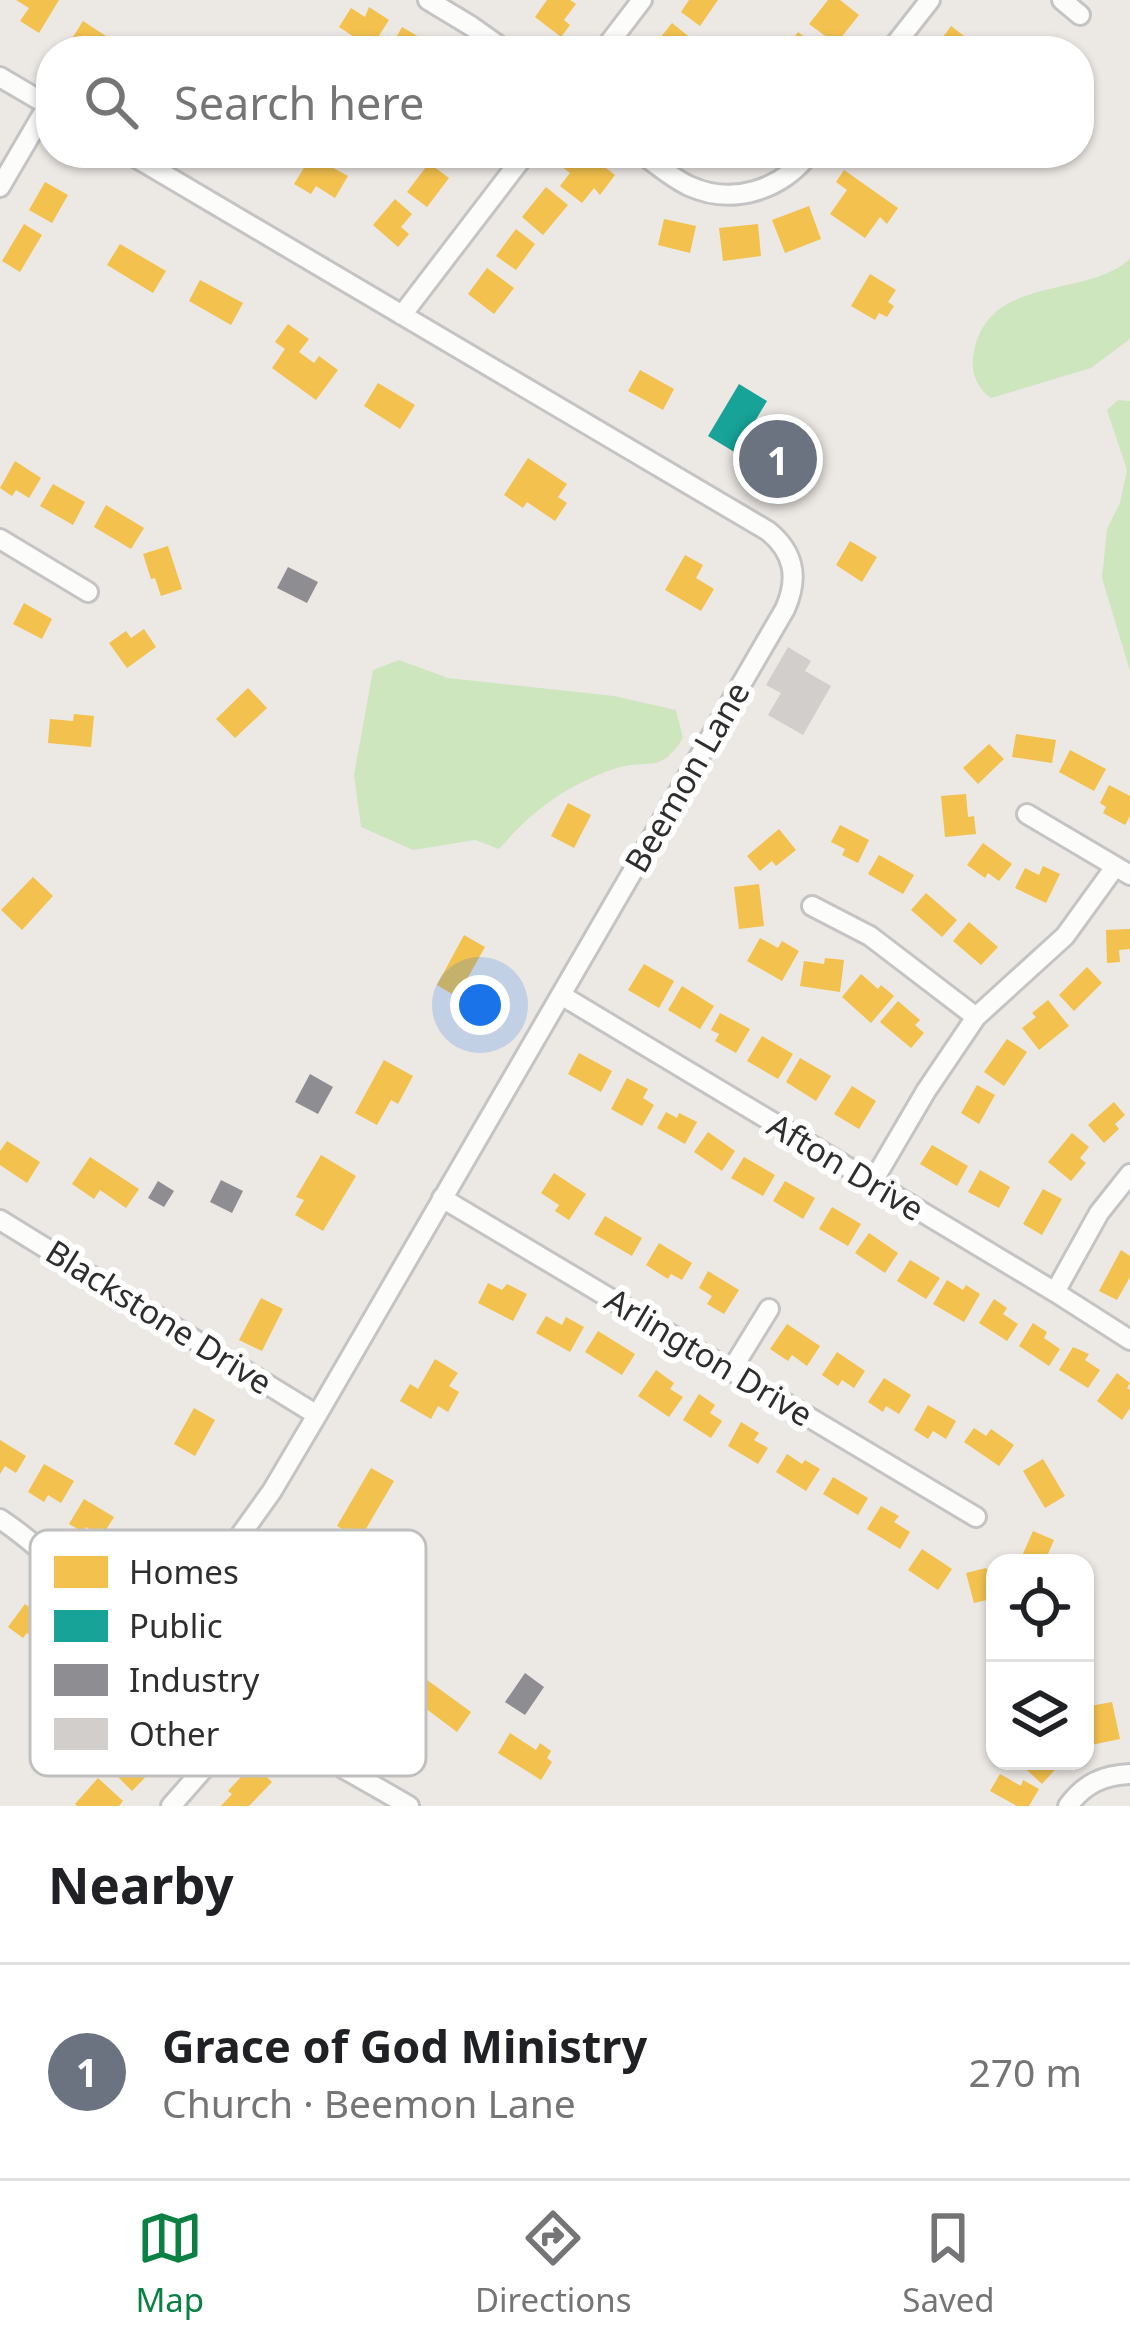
<!DOCTYPE html>
<meta charset="utf-8">
<style>
body{margin:0;font-family:"Noto Sans",sans-serif;background:#f2f2f2;color:#202124}
.controls{position:absolute;right:36px;bottom:36px;display:grid;overflow:hidden;border-radius:24px;box-shadow:0 3px 9px #0004}
.controls button{width:108px;height:108px;display:grid;place-items:center;padding:0;border:0;border-bottom:3px solid #e0e0e0;background:#fff;color:#202124;font:60px sans-serif}
.you{position:absolute;left:480px;top:1005px;width:42px;height:42px;margin:-30px;border:9px solid #fff;border-radius:50%;background:#1a73e8;box-shadow:0 0 0 18px #1a73e833}
.badge{display:grid;place-items:center;width:78px;height:78px;border-radius:50%;background:#0b8043;color:#fff;font-size:39px;font-weight:700}
.pin{position:absolute;translate:-50% -50%;border:6px solid #fff;box-shadow:0 3px 12px #0006}
.list{margin:0;padding:0;list-style:none}
h2{display:flex;justify-content:space-between;align-items:center;height:156px;margin:0;padding:0 48px;font-size:51px}
h2 small{font-size:39px;font-weight:400;color:#757577}
.list li{display:grid;grid-template-columns:78px 1fr auto;gap:36px;align-items:center;box-sizing:border-box;height:216px;padding:0 48px;border-top:3px solid #e0e0e0}
.list b{display:block;font-size:45px;white-space:nowrap}
.list p{margin:0;font-size:39px;white-space:nowrap;color:#757577}
.list em{font-size:39px;font-style:normal;color:#757577}
.icon{flex:none;width:66px;height:66px;fill:none;stroke:currentColor;stroke-width:2;stroke-linecap:round;stroke-linejoin:round}
.map{position:relative;flex:none;width:1130px;height:1806px;overflow:hidden}
.search{position:absolute;background:#fff;box-shadow:0 3px 9px #0004;left:36px;right:36px;top:36px;height:132px;display:flex;align-items:center;gap:30px;box-sizing:border-box;padding:0 42px;border-radius:48px;color:#757577;font-size:45px}
.sheet{height:372px;background:#fff}
nav{display:flex;justify-content:space-around;align-items:center;box-sizing:border-box;height:168px;border-top:3px solid #e0e0e0;background:#fff;font-size:33px;color:#757577}
nav a{display:grid;justify-items:center;gap:6px}
nav .on{color:#0b8043}
.map>svg:first-child{display:block}
</style>
<div class="map">
<svg width="1130" height="1806" viewBox="0 0 1130 1806">
<rect width="100%" height="100%" fill="#ece8e4"/>
<path fill="#cee6be" d="M1130,259v80l-39,29 -100,30c-13,-9 -20,-24 -18,-40 11,-86 113,-58 157,-99z
M1118,400l12,1v270l-28,-93 5,-49 13,-26 7,-33 -20,-60z
M399,660l49,18 166,18 62,14 7,28c-23,37 -33,20 -66,30 -14,4 -31,12 -44,19 -31,17 -51,36 -74,62l-24,-9 -62,10 -52,-23 -7,-52 19,-105z"/>
<path fill="#f2c14e" d="M16,0h43l-20,33 -19,-12 9,-13z
M547,0h23l6,4 -12,16 6,5 -9,12 -26,-20z
M689,0h29l-18,26 -19,-14z
M828,0h12l19,15 -23,29 -27,-20z
M369,7l20,13 -18,28 -32,-21 12,-19 14,9z
M83,21l32,21 -6,9h-32l-9,-6z
M672,23l21,17 -9,11h-27l-5,-3z
M951,26l25,19 -5,6h-38z
M402,27l31,18 -3,6h-30l-9,-4z
M798,32l26,19h-40z
M313,153h11l8,5 -4,7 20,11 -13,22 -19,-12 -5,8 -17,-10z
M571,153h16l28,22 -15,20 -6,-7 -12,15 -22,-17 10,-13 -9,-7z
M429,163l20,15 -22,29 -20,-15z
M844,170l54,38 -11,16 -7,-7 -15,21 -35,-24 17,-24 -11,-8z
M45,182l23,13 -16,28 -23,-13z
M546,187l22,18 -25,30 -21,-18z
M395,199l17,15 -11,13 8,7 -11,13 -25,-22z
M809,206l12,33 -36,14 -13,-33z
M664,219l32,7 -6,27 -32,-8z
M24,224l18,11 -22,37 -18,-11z
M758,224l3,32 -38,5 -4,-33z
M516,229l19,15 -19,26 -20,-14z
M120,244l46,27 -13,22 -46,-28z
M487,268l27,20 -20,26 -26,-20z
M870,274l26,16 -8,12 6,4 -7,11 -8,-4 -4,7 -24,-14z
M200,280l43,23 -12,22 -42,-24z
M288,324l21,15 -10,13 15,11 5,-7 19,14 -22,30 -44,-32 13,-19 -10,-7z
M640,370l34,19 -11,21 -35,-19z
M378,383l37,22 -15,24 -36,-23z
M528,458l39,26 -9,13 9,6 -12,18 -28,-19 -4,6 -19,-13z
M15,461l26,17 -12,20 -13,-8 -4,6 -12,-8z
M53,484l32,18 -12,23 -33,-19z
M106,505l38,23 -13,21 -37,-22z
M850,541l27,16 -15,25 -26,-17z
M168,546l14,43 -21,7 -6,-18 -4,1 -8,-25z
M685,555l18,10 -7,13 18,11 -13,22 -36,-21z
M24,603l28,16 -10,20 -29,-15z
M144,629l12,18 -29,21 -18,-25 17,-12 5,7z
M248,688l19,20 -32,30 -19,-19z
M74,714l20,2 -3,31 -43,-4 2,-24 23,2z
M1016,734l40,6 -4,23 -40,-6z
M989,744l15,15 -26,25 -15,-16z
M1070,750l36,19 -12,22 -35,-19z
M1109,785l21,11v20l-5,9 -22,-12 3,-6 -6,-4z
M966,794l2,23 6,-1 2,18 -31,3 -4,-41z
M568,803l23,12 -17,33 -23,-12z
M840,825l29,15 -11,23 -16,-8 3,-6 -14,-7z
M779,829l17,21 -20,16 -4,-5 -12,10 -13,-15z
M983,843l29,21 -13,17 -11,-8 -3,5 -18,-13z
M879,855l35,20 -11,19 -35,-20z
M1043,866l17,8 -14,29 -31,-15 10,-20 14,7z
M33,877l20,19 -31,34 -21,-20z
M759,884l5,42 -25,3 -5,-42z
M926,893l31,27 -15,17 -31,-27z
M969,922l29,25 -17,18 -28,-24z
M1130,929v20l-11,1 1,12 -13,1 -1,-33z
M464,935l21,12 -28,50 -20,-12z
M760,938l18,10 4,-7 17,10 -17,30 -35,-20z
M825,958l19,2 -4,32 -40,-6 4,-25 20,3z
M644,964l30,17 -15,27 -31,-18z
M1087,967l15,16 -28,28 -15,-16z
M861,974l17,15 3,-4 13,11 -23,27 -29,-26z
M682,986l32,20 -14,23 -32,-19z
M1048,1000l21,26 -30,24 -17,-22 14,-11 -4,-4z
M898,1001l22,19 -5,5 9,8 -13,15 -31,-26z
M720,1013l30,16 -14,24 -21,-12 4,-7 -8,-4z
M762,1036l31,18 -15,25 -31,-18z
M1007,1039l20,13 -23,34 -20,-14z
M579,1053l33,18 -11,21 -33,-18z
M800,1058l31,18 -15,25 -30,-19z
M384,1060l29,16 -15,28 -7,-4 -14,25 -22,-12z
M627,1078l21,11 -5,9 11,7 -12,21 -31,-17z
M977,1085l18,10 -16,29 -18,-11z
M852,1086l24,15 -17,28 -25,-15z
M1114,1102l11,13 -10,9 4,5 -15,14 -16,-18z
M666,1112l11,6 2,-5 18,9 -12,22 -28,-16z
M708,1132l27,19 -13,20 -28,-19z
M1072,1133l17,14 -9,11 6,5 -15,18 -23,-19z
M7,1141l33,21 -13,21 -27,-18v-14z
M932,1145l36,21 -11,20 -37,-22z
M321,1155l35,21 -33,55 -28,-16 9,-15 -8,-3z
M90,1157l49,32 -13,19 -26,-18 -6,9 -22,-15z
M744,1157l31,18 -12,21 -32,-18z
M980,1170l30,17 -11,21 -31,-16z
M554,1173l32,21 -17,26 -14,-9 4,-6 -18,-12z
M785,1181l30,17 -12,21 -30,-18z
M1043,1189l19,10 -20,36 -19,-11z
M832,1207l29,17 -13,22 -29,-17z
M605,1216l37,22 -10,18 -38,-22z
M869,1233l29,20 -13,20 -30,-20z
M659,1243l33,20 -10,17 -11,-6 -3,5 -22,-14z
M1121,1250l9,6v21l-13,23 -18,-9z
M910,1260l30,18 -14,21 -29,-18z
M708,1271l31,19 -15,24 -17,-10 5,-8 -13,-8z
M947,1280l16,10 3,-5 14,9 -16,28 -31,-18z
M488,1283l14,7 5,-6 20,10 -14,27 -35,-18z
M261,1298l22,11 -21,42 -23,-11z
M994,1299l13,9 -4,6 15,10 -11,17 -28,-18z
M546,1316l16,9 4,-8 18,10 -14,25 -34,-19z
M1033,1323l14,9 -3,6 16,11 -11,17 -30,-20z
M787,1324l33,22 -13,20 -15,-11 -4,6 -18,-12z
M598,1331l37,23 -13,21 -37,-23z
M1073,1347l16,7 -4,6 15,10 -12,18 -29,-18z
M837,1352l28,19 -11,17 -12,-8 -4,6 -16,-11z
M435,1359l23,14 -9,13 10,6 -11,20 -10,-6 -7,13 -31,-18 10,-17 8,5z
M656,1370l18,13 -4,6 13,8 -14,20 -31,-21z
M1117,1373l13,10 -3,5 3,2v18l-8,12 -25,-19z
M884,1378l27,17 -12,19 -13,-8 -3,6 -15,-10z
M699,1394l16,11 -5,8 12,8 -11,17 -28,-18z
M928,1405l28,16 -10,18 -13,-8 -5,8 -14,-9z
M194,1408l21,12 -20,36 -21,-12z
M741,1422l18,11 -5,7 14,8 -10,16 -30,-18z
M974,1428l12,8 5,-7 23,16 -15,21 -35,-24z
M0,1440l26,16 -10,17 -11,-7 -5,8z
M787,1454l15,10 3,-4 15,9 -14,22 -30,-19z
M1043,1459l22,37 -20,12 -22,-37z
M44,1464l30,17 -13,22 -13,-8 -4,7 -16,-10z
M371,1468l23,13 -34,58 -23,-13z
M833,1477l35,21 -10,17 -35,-21z
M84,1499l30,18 -12,19 -16,-9 -3,5 -14,-8z
M881,1506l18,10 -5,6 16,10 -10,17 -33,-20z
M1033,1531l21,9 -10,23h-25z
M922,1549l30,20 -14,21 -30,-20z
M986,1568l3,6 6,-1v25l-21,5 -8,-30z
M25,1604l34,26 -18,25 -8,-6 6,-8 -12,-8 -4,5 -15,-11z
M423,1677l48,35 -14,20 -48,-36z
M1112,1702l8,37 -29,6 -4,-16 7,-3 -4,-20z
M510,1733l26,17 4,-7 11,8 -4,7 5,4 -11,18 -43,-27z
M141,1748l17,16 -26,27 -16,-16z
M1017,1761h41l3,2 -19,21z
M253,1764l19,18 -23,24h-28l11,-12 -4,-3z
M1000,1774l21,12 2,-6 16,9 -10,17h-12l-27,-15z
M98,1778l25,23 -4,5h-42l-2,-2z"/>
<path fill="#17a398" d="M739,384l28,17 -31,52 -28,-17z"/>
<path fill="#8d8d92" d="M288,567l30,15 -11,21 -30,-15z
M310,1074l23,13 -15,27 -23,-12z
M221,1180l22,11 -11,22 -22,-11z
M158,1181l16,10 -10,16 -16,-9z
M525,1673l19,14 -19,28 -20,-13z"/>
<path fill="#d1cecb" d="M788,647l23,14 -6,10 26,15 -28,49 -35,-20 13,-22 -15,-8z"/>
<g fill="none" stroke-linecap="round" stroke-linejoin="round">
<defs>
<path id="minor" d="M428,0l43,26 35,25
M1062,0l18,15
M603,51l39,-51
M890,51l40,-51
M0,77l51,30
M128,153l640,378c26,21 31,47 17,78l-468,806 -45,76 -116,162
M641,153c16,12 31,25 48,33 44,20 92,4 121,-33
M0,187l48,-82
M402,315l124,-162
M0,539l88,53
M1027,814l103,61
M812,906l58,30 106,81
M561,995l494,297 75,48
M872,1183l54,-92 50,-74 89,-81 50,-69
M442,1198l534,319
M0,1220l317,195
M1055,1292l44,-79 31,-39
M732,1369l37,-60
M0,1519c52,34 90,84 140,122 83,64 179,112 269,165
M171,1806l50,-57 23,-39
M1068,1806c16,-22 35,-31 62,-32"/>
</defs>
<use href="#minor" stroke="#c5c4c5" stroke-width="24"/>
<use href="#minor" stroke="#fcfcfb" stroke-width="18"/>
</g>
<g text-anchor="middle" stroke-width="12" stroke-linejoin="round" paint-order="stroke">
<g font-size="33" fill="#2e2e2e" stroke="#fff">
<text transform="translate(687 777) rotate(-60)" y="12">Beemon Lane</text>
<text transform="translate(846 1167) rotate(31)" y="12">Afton Drive</text>
<text transform="translate(159 1317) rotate(32)" y="12">Blackstone Drive</text>
<text transform="translate(709 1357) rotate(31)" y="12">Arlington Drive</text>
</g>
</g>
<rect x="30" y="1530" width="396" height="246" rx="18" fill="#fff" stroke="#c0c0c0" stroke-width="3"/>
<rect x="54" y="1556" width="54" height="32" fill="#f2c14e"/>
<rect x="54" y="1610" width="54" height="32" fill="#17a398"/>
<rect x="54" y="1664" width="54" height="32" fill="#8d8d92"/>
<rect x="54" y="1718" width="54" height="32" fill="#d1cecb"/>
<g font-size="33" fill="#2e2e2e">
<text x="129" y="1584">Homes</text>
<text x="129" y="1638">Public</text>
<text x="129" y="1692">Industry</text>
<text x="129" y="1746">Other</text>
</g>
</svg>
<div class="controls">
<button><svg class="icon" aria-label="locate" viewBox="0 0 24 24"><circle cx="12" cy="12" r="6"/><path d="M12 2v4M12 18v4M2 12h4M18 12h4"/></svg></button>
<button><svg class="icon" aria-label="layers" viewBox="0 0 24 24"><path d="M12 4l9 5-9 5-9-5zM3 14l9 5 9-5"/></svg></button>
</div>
<div class="you"></div>
<div class="pin badge" style="left:778px;top:459px;background:#6b7280">1</div>
<div class="search"><svg class="icon" aria-label="search" viewBox="0 0 24 24"><circle cx="10" cy="10" r="6"/><path d="M15 15l6 6"/></svg>Search here</div>
</div>
<section class="sheet">
<h2>Nearby<small></small></h2>
<ul class="list">
<li><span class="badge" style="background:#6b7280">1</span><div><b>Grace of God Ministry</b><p>Church · Beemon Lane</p></div><em>270 m</em></li>
</ul>
</section>
<nav>
<a class="on"><svg class="icon" aria-label="map" viewBox="0 0 24 24"><path d="M3 6l6-2 6 2 6-2v14l-6 2-6-2-6 2zM9 4v14M15 6v14"/></svg>Map</a>
<a><svg class="icon" aria-label="directions" viewBox="0 0 24 24"><path d="M12 3l9 9-9 9-9-9zM9 14v-3h6M13 9l2 2-2 2"/></svg>Directions</a>
<a><svg class="icon" aria-label="saved" viewBox="0 0 24 24"><path d="M7 4h10v16l-5-4-5 4z"/></svg>Saved</a>
</nav>
